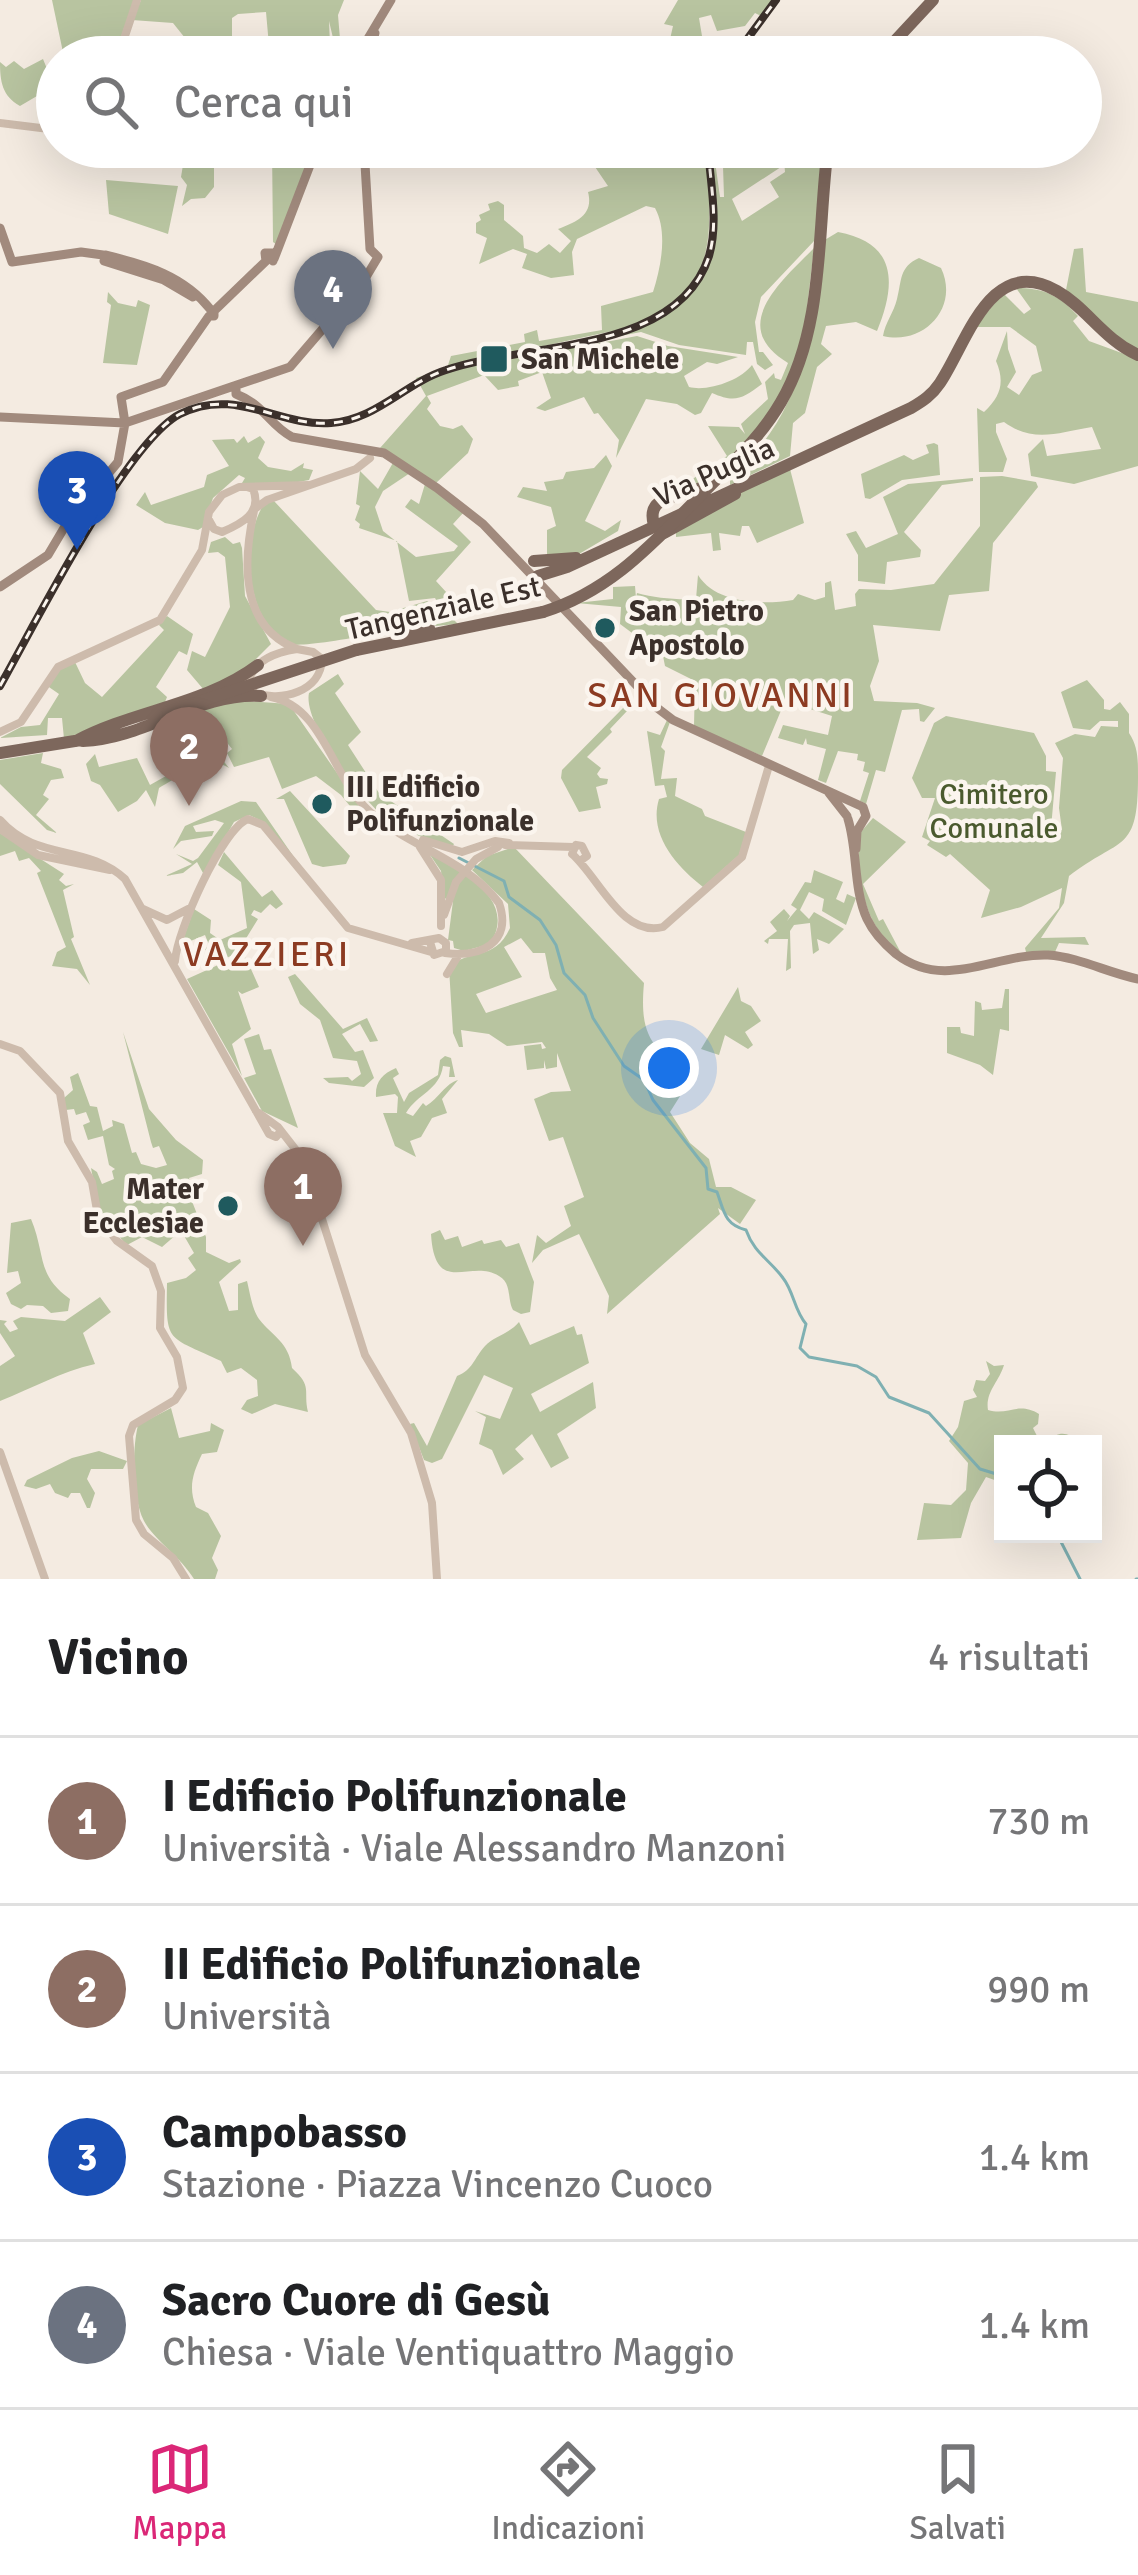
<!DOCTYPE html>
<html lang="it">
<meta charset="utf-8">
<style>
body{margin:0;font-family:Signika,sans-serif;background:#f6f6f6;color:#202124}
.controls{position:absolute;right:36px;bottom:36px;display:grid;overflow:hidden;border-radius:0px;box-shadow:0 12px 48px #0002}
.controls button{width:108px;height:108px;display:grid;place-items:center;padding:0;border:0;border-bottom:3px solid #e0e0e0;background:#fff;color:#202124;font:60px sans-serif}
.you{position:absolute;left:669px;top:1068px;width:42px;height:42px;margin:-30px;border:9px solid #fff;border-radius:50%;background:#1a73e8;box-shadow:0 0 0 18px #1a73e833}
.badge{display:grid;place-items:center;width:78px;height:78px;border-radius:50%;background:#db2777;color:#fff;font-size:39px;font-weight:700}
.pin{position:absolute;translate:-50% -99px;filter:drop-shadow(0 3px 6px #0008)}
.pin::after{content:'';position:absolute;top:63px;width:42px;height:36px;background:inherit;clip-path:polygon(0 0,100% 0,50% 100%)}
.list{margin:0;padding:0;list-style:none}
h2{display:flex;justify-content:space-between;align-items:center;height:156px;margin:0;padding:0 48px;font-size:51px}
h2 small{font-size:39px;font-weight:400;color:#757577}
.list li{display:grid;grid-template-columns:78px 1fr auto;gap:36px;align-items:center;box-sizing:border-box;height:168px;padding:0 48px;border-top:3px solid #e0e0e0}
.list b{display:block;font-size:45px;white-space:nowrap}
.list p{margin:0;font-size:39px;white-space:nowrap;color:#757577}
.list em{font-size:39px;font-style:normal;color:#757577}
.icon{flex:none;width:66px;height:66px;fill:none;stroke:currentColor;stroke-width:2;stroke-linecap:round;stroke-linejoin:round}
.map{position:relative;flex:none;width:1138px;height:1579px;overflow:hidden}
.search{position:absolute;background:#fff;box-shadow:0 12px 48px #0002;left:36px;right:36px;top:36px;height:132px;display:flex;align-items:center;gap:30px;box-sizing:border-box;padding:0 42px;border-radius:66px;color:#757577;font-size:45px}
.sheet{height:828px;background:#fff}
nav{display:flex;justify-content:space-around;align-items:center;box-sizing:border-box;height:168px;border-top:3px solid #e0e0e0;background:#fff;font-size:33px;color:#757577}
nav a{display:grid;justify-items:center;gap:6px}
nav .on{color:#db2777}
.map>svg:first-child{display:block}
</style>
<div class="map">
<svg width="1138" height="1579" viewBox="0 0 1138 1579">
<rect width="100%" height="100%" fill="#f4ebe1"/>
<path fill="#b8c4a0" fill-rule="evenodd" d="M52,0h82l-20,57h-50z
M141,0h203l-6,15 2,24 -7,-1 -4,-17 1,23 -20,-4 -2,8 -11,1 -2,8h-25l-4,-45 -28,2 -6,4v39h-39v-9l-20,-25 -41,-3z
M678,0h96l-13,16 -6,-3 -10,13 -28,5 -6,-16 -12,3 3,18 -24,21h-12l7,-31 -9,-2z
M43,59l11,27 -34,20c-18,-10 -20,-25 -20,-44l6,5 8,-6 10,8z
M186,147h28v40l-9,11 -14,1 -9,7 5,-21 -6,-8z
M272,147h41l-36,98 -4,-3z
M556,147h150c4,73 18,144 -66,178l-174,38 -43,15v3c84,-37 266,-22 289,-132 6,-33 -1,-69 -2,-102h3l7,50h4l-1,-31 3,-3 32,-16h22l1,20 -49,32 10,22 37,-24 -9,-15 15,-10 -2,-25h43l-11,93 -54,57 -6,25 4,30h4l10,13 -8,5 -8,-6 -4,-22h-6l-1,13 -67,-10 -38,-13 -47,9 1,3 42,-8 31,10 70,11 -21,7 -10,-2 -23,14 5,11c19,5 52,-7 63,-22l10,19c-20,15 -27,19 -50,9l-11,20 -6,2 -18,-11 -31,-5 -30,59 3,-18 -21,-27 -4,1 -10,-17 -39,14 -9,-3 15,-10 -9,-26 -24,9 1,5 -21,4 -14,-15 -57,21 4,7 -4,6 13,17 13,3 9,-4 11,14 -5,14 -32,30 -56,-35 46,-52 -10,-18 31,-10 4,-12 74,-14 -1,-8 13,-4 2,11 63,-11 -1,-24 52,-14c8,-25 15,-60 2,-84l-9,-2 -69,33 -5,13 2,23 -23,3 -29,-10 5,-14 -14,-5 -34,15 8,-26 -11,-5v-10l5,-3 -2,-5 11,-5 -2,-6 10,-3 6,4v15l19,16 1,12 13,5 12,-9 11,9 11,-12 -13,-12c18,-7 36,-14 30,-37l20,-6 -15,-22 -48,-9z
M106,180l72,6 -10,48 -59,-20z
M838,232c60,11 58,53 39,99l-21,-9 -30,4 -5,18 11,10 -15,13 -12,46 -12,10 -3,33 -60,29v-8c76,-64 81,-145 93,-236z
M814,248l-10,86 -20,56 -34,51 -49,46 -31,7 57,-38 -19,-30 31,1 6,7 -4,-10 27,-25 -3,-17 9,-9 1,5 6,2 7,-17c-62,-37 -5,-83 26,-115z
M1083,248l3,44 52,10v49l-13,-5 -59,-56 8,-41z
M919,258l22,10c19,40 -18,78 -58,68 2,-13 11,-24 14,-37 5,-19 2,-32 22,-41z
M1016,288c28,0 43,7 62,28l-5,5 16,20 49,18v107l-64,18 -43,-8 -3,-22 15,-15 4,17 54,-7 -9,-22c-35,6 -59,16 -88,-5l-8,2v8l11,27 -4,13h-24l-2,-64 7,4c17,-16 21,-30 12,-51l11,-30 1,18 8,23 -9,15 12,8 13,-20 10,-4 -6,-25 -26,-19h-35l28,-34 21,21 7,-5z
M108,292l10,11 18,4 2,-7 12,5 -13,60 -34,-2 8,-58 -4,-3z
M244,436l4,7 12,-7 5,6 -7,16 10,9 23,4 13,-8 -1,5 10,2 -4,10 -27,5 -40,-2 3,-5 -6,-3 -26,23 -10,29 -5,3 -33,-7 -29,-18 9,-13 6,13 53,-18 3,-12 22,-9 -17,-26 22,-1 3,4z
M934,443l4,2 2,30 -38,5 -32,19 -5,-1 -4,-24 43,-19 9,5 16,-7 -3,-8z
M606,455l6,11 -27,55 20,10 16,-11 -3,11 -39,23 -32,2v-26l9,-4 -5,-19 -34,-10 6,-10 24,4 -3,-9 19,-3 3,-7 28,-4z
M394,461l16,12 -27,18 -8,16 8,24 33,26 38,-6 4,-5 -53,-39 6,-8 8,5 6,-20 39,28 -11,12 18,18 -35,39 11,12 2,22 9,9 -23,2 8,-13 -8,-15 -26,3 -12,-60 -38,-13 1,-4 -5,-4 5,-14 -4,-2 4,-33 18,18z
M790,469l14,54 -47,20 -8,-17h-7l-2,10 -21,-3 2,17 -8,1 -2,-18 -35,4v-6l65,-40z
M1002,476l34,6 2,5 -45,56 -4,48 -40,4 -9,36 -67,-6 6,36 -9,25 4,15 43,2 18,5 -11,14 -4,-1 -1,-12 -17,1 -17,62 -9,-2 -10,34 -6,-3 9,-28 -6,-2 2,-9 -8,-2 1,-6 -20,-3 -12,32 -8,-3 8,-31 -19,-5 -1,-6 -3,7 -25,-7 5,-13 45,10 4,-19 -47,-15 -23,55 -68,-30 1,-45 -30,-15 -2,-10 -43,-32 1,-17 -45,-4 37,-4v-12l22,-1 1,12 1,-5c18,5 39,7 59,6l2,-24c18,29 65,30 95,25l5,-6 17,6 10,-3v-14l6,-2 4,29 21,-4 -1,-12 4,-5 32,1 43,-6 46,-58v-49z
M973,478v3l-31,4 -38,47 17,18 -1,7 -33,5 -2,22 -27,-3v-26l-12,-21 10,-3 10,17 32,-14 -15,-37 25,-13z
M274,501l102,109 14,2 37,-11 11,7 -1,11c-10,6 -133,30 -145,25 -47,-17 -52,-104 -28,-140z
M225,537l8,7 7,-2 2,6 3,48 26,48 -29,29 -38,17 -17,-20 5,-19 13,6 25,-50 -5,-50 -7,-5 -10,1 3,-11z
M167,616l26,18 -6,21 -8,-4 -23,36 11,10 -2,5 -101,37 -2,-21h-14l-1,17 -47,3 21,-11 19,-2 19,-31 -13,-9 15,-16 14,-7 10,21 17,14 62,-67 -5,-5z
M338,674l6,10 -9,9 26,39 -13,13 31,48 75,51 -3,5c-17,-8 -37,-14 -54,-23 -29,-15 -95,-102 -88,-133z
M1087,680l17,20v9l6,1 10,-8 9,12v19c9,14 9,25 9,44 0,77 -17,59 -69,99l-5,27 -23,35 44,-1 4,8 -30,-2 -4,9h-29l-1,-4 34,-40 3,-20 -41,19 -40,11 9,-28 -40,-36 -4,3 -19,-12 3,-4 -8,-4 13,-39h-13l-10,-20 22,-55 12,-7 88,17 12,23v15l10,1 -5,56 11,2 -3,-22 4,-50 -8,-15 20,-9 20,3 6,-11 17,1v-6h-18l-10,9 -17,-2 -12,-36z
M233,700l56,4 71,102 -6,5 -13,-16 -25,-19 -34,13 -13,-32 -35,10 -7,-14 5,-4 -15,-19 -8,5 -13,-13 -16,-5z
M624,707l3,4 -17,18 2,3 -25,25 14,11 -4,6 3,4 8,1 -1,5 -11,3 5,21 -22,4 -18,-34 1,-8z
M667,720l3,2 -9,25 4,4 -4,28 16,-1 -2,18 27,13 3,7 41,16 -7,23 -36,32c-26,-20 -55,-52 -44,-88l8,-2 -3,-12 -9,1 -8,-55 13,4z
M214,749l15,19c-23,-15 -48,8 -70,20l-4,19 -9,-17 -9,11 -19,11 -18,-27 -9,-4 -5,-17 9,-10 4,13 38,-9 13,27z
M43,753l-2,10 20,6 3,9 -13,2 -8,15 6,4 -13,16 21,18 -10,-3 -47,-46v-24z
M290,791l60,65 -4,8 -23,3 -11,-3 -28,-65h-8z
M241,801l15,1 42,61 -34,-41 -15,-7 -15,7 -34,59 3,-8 -6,-11 -14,11 -18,3 27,-12 -16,-10 17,7 5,-3 26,-35 -9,-3 -22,6 3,6 18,-1 -2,5 -31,5 -8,8 12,-23z
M873,818l33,24 -43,42 16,37 4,-2 18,34c-39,-27 -44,-76 -42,-119z
M0,833l64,41 -5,6 7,6 8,-2 -11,6 11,47 -3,2 19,46 -13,-16 -25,-3 5,-14 9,-5 -29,-74 4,-2 -12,-13 -10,3 -4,-10 -15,5z
M514,847l130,136c-5,56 9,61 45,99l-19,30 20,31 19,16 7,28h15l25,13 -16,24 -22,-16 2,6 -113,100 2,-18 -30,-62 -36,16 -11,13 5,-28 9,8 25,-17 -7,-20 20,-9 -21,-60 -14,4 -15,-42 17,-7 20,-1 -14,-38v14l-11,2 -2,-9v8l-17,2 -3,-24 17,-2 1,5 4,-1 -4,-6 -35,4 -18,-12 -28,-4 2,17h-4l-6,-14 -4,-65c20,-21 45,-5 61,-40l-2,-24 -36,-34 15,-14zM521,938l12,15h12l5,25 7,12 -71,23 -10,-19 46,-17 -18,-30z
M426,849c33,22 93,49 64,95l-26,7 -10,-3 -1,-7 -5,-1 5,-39 -9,-3 -3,-27z
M224,852l38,45 10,-7 11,14 -7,5 -6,-5 -9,9 -7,-3 -3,5 7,4 -21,34 -19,9 -7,-14 -8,3 6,-6 -4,-10 -24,10 13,-36 17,11 -1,13 10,7 27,-12 -6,-46 -23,-17z
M814,870l29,12 -7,17 8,4 3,-9 9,4 -10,27 -24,-14 2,-12 -15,-7 -9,18 9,9 5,-7 30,17 -15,15 -12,-5 2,11 -6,4 -3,-31 -16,2 -4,6 1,37 -5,3 2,-32h-19l-1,5 -4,-3 13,-10 -7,-9 14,-13 6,7 -3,5 10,-12 -6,-4 14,-23 6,1z
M238,956l8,2 13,29 -17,7 -4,-3 13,38 -19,15 10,32 -55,-97z
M295,974l48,55 24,-11 11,23 -8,1 -10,-18 -18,10 13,18 8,-2 11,28 -10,9 -35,-4 -6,-5 25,-1 4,4 9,-7 -4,-13 -24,-3 -13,-38 -20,-16 -12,-27z
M738,987l3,14 10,5 10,15 -16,11 8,13 -5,4 -23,-14 -6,20 -18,-6z
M1005,989h4v42l-9,-2 -7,46 -13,-10 -33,-12v-26h13l1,6 13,3 1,-35 6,2 1,7 20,-2z
M123,1032l26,77 27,31 27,20 -1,14 -13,4 2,6 -5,2 20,51v15l23,11 11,-4 1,3 -22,20 10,29 9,-1v-26l9,-3c3,12 5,28 12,38 14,18 30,23 33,49 21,19 11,22 16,44l-33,-8 -23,10 -11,-5 6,-9 11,-4 -1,-16 -16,-12 -14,5 -6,-12c-55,-26 -55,-17 -54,-78l19,-5 10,-8 -8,-12 6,-5 -11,-19h-6l-15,13 -20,-10 -15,8 -27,-29 -9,-48 6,4 5,12 12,-5 -2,-8 3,-2 -6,-4 -6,-29 -15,4 -5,-15 7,-3 -4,-10 -10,3 -2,-6 -8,1 -2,-12 9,-8 -3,-13 8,-4 12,33 7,1 6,24 10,-5 -1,-6 12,4 8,29 4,-1 5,12 15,4 11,-3 -8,-19 -6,2 -2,-6z
M259,1034l5,16 7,-1 27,79 -36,-17 -18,-33 12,-4 -12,-35z
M445,1056l6,2 4,19h-6l1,-10 -7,-1c-4,25 -25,27 -37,47l7,3 10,-13 3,3c12,-7 20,-23 32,-26l-16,19 5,14 -15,5 -11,19 -11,4 6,16 -21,-11 -12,-33h14l1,-16 -3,-3 -19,3c-1,-15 6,-23 20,-29l3,6 -6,4 11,24 5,-9 29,-18 2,-15z
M31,1219c15,36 5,56 39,80l-2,12 -17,2 -8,-7 -16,-1 -6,4 -10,-5 -5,-11 15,-10 -3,-12 -11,2 4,-50z
M440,1230l5,10 13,-4 4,11 20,-7 2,4 17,-4 5,7 13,-4 15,39 -4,30 -9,2 -8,-4c-6,-11 -1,-27 -14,-34 -29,-18 -64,22 -68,-42z
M100,1297l11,15 -28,21 12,31c-35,8 -62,24 -95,37v-35l15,-10 -15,-23v-13l7,1 -3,3 6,8 8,-3 -5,-8 8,-4 44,4z
M519,1322l11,23 44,-19 3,9 5,-1 7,29 -58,31 9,18 53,-30 3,26 -39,26 12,24 -18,10 -19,-34 -17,15 9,10 -21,16 -11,-25 -13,-6 7,-27 -11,-6 25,8 13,-31 -29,-13 -42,84 -10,4 -8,-3 -14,-36 4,-1 13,23 30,-70c16,-6 17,-18 28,-30 9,-10 24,-12 34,-24z
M986,1361l8,5 10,-1c-5,17 -19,27 -16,45 21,6 30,-9 51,4l-1,10 -5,4 4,8 10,3c10,-4 14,-8 24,-3l-1,8h-67v39l-17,-6 -15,26 -10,35 -44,2 7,-37 27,2 15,-15 2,-27 -19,-22 9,-14 6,-26 13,-4 -4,-7 3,-10 9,1 5,-7z
M171,1408l8,30 31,-7 1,-8 13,7 -7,22 -15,2c-9,19 -14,33 -6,53l12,6 13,23 -9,22 6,12 -3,9h-21c-14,-23 -39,-38 -50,-58 -12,-24 -12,-71 -6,-96z
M99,1451l28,10 -4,8h-32l-4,10 8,14 -5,15h-3l-7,-15h-9l-3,5 -13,-5 -5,-9 -14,5 -12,-3 3,-6 45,-22z"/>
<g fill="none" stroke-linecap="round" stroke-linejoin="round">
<path stroke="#7fb0b2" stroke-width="3" d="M459,858l45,23 5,16 31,23 16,25 8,28 21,22 8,23 31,48 20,14 9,20 53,68 2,21 9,3c7,19 7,32 29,38 8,23 24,30 37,48 11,14 11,32 23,46l-6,24 9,9 48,9 19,11 13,20 40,16 51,56 23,7
M1057,1534l23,45
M1136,1579h2"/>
<path stroke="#cdbbac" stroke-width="8" d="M118,57l19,-57
M0,123l57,7
M256,508l11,-8 89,-31 14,-11
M254,511c-11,50 -14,115 41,137
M209,520l5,9 8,3c19,-8 41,-19 31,-43l-6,-2
M297,649l16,3 9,7c-1,33 -41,43 -68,34l-5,-13c6,-21 28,-28 48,-31z
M271,697c50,9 61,76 93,109 39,41 100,50 135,97 14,40 -19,55 -54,50
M0,732l21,-10 37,-55 102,-47 42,-70 7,-38 13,-17 17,-8 69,-2
M0,820c37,42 86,23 125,59l144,255 7,3 4,-5
M0,829l38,26 72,15
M423,840l39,12 33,-11 14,2
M505,845l68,2
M576,845l-4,9c26,22 50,84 91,73l79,-70 26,-88
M576,845l6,1 5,10 -7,5
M420,847l21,33v46
M143,909l24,11 21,-11
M444,915l12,-33
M412,943l27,-5 7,5v8l-12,4 -4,-13
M175,961c2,-30 47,-132 73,-142l15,6 85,103 83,24
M447,974l11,-18
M0,1044l20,7 40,42 8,48 24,41 6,34 19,25 35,25 9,25 -1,37 17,29 6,31 -8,12 -42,25 -4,11 7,84 8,14 29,24 13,21
M256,1111l22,16 25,32 62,196 46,78 21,70 5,76
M0,1452l45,127"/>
<path stroke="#a18a7d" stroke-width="9" d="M357,57l34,-57
M369,57l6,-24
M0,228l12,34 69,-10 22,3
M105,255c42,10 79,21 106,55
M274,259l43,-112
M104,261l60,19 29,17
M236,386v8c30,12 32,30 56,43l92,16 53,35 46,36 156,164v6l34,26 190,87 3,9 -9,15 -1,18
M0,417l125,6 165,-56 73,-85 15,-25 -8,-8 -6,-102
M0,587l48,-32 19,-32 51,-61 7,-39 -4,-26 42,-15 46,-66h5v-5l52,-50 -1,-8h8v8
M829,793l18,23
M848,819c10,33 5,69 19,100 7,15 17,25 29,35 50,38 99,-1 152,1 31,2 60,18 90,24"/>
<path stroke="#7d675c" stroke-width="12" d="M880,57l53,-57
M702,494c28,-29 59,-57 79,-92 44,-75 36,-172 47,-255
M654,525c-10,-34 33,-26 52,-40
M664,533l71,-39
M534,561l42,-3
M538,576l29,-9 344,-159c12,-7 21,-13 29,-25 27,-40 50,-130 117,-92 30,17 46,48 81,64
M395,631l34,-3
M356,650l187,-38
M76,741c58,-31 129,-36 182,-76
M83,741c62,-2 116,-49 178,-45
M0,753l81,-13"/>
<defs>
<path id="rail" d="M734,57l42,-57
M0,686c34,-60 126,-244 180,-272 56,-28 98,13 151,9 45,-3 74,-40 115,-53 81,-28 232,-16 263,-114 10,-34 1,-74 -1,-109"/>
</defs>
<use href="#rail" stroke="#3b302b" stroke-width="8"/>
<use href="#rail" stroke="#fbf5ee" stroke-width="3" stroke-dasharray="9" stroke-linecap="butt"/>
<path stroke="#cdbbac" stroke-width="8" d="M456,882l20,-23 22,-12"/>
<path stroke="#7d675c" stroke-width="12" d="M543,612c68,-21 110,-69 159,-118
M168,712l188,-62"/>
</g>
<g fill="#1f5a5e" stroke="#fbf5ee" stroke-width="4.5">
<rect x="479" y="344" width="30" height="30" rx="6"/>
<circle cx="605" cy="628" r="12"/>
<circle cx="322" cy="804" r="12"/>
<circle cx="228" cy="1206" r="12"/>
</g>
<g text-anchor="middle" stroke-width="9" stroke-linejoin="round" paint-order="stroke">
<g font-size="30" font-weight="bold" fill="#3b302b" stroke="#fbf5ee" text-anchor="start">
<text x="521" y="369">San Michele</text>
<text x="629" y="621">San Pietro<tspan x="629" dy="34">Apostolo</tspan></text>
<text x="346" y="797">III Edificio<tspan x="346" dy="34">Polifunzionale</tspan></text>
<text x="204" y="1199" text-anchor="end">Mater<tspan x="204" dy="34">Ecclesiae</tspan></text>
</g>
<g font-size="30" fill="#3b302b" stroke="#fbf5ee">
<text transform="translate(714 472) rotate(-24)" y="10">Via Puglia</text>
<text transform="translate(443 608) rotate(-13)" y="10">Tangenziale Est</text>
</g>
<g font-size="30" fill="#4a5a2e" stroke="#fbf5ee">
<text x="994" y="804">Cimitero<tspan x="994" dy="34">Comunale</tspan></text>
</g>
<g font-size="36" letter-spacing="3" fill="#8c3b22" stroke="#fbf5ee">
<text x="721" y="707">SAN GIOVANNI</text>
<text x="267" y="966">VAZZIERI</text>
</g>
</g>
</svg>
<div class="controls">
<button><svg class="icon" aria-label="locate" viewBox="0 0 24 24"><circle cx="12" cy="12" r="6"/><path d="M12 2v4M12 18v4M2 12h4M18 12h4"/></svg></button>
</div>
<div class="you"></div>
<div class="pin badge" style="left:303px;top:1246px;background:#8d6e63">1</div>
<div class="pin badge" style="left:189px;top:806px;background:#8d6e63">2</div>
<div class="pin badge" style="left:77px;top:550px;background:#1a4fb4">3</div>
<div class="pin badge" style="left:333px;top:349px;background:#6b7280">4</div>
<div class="search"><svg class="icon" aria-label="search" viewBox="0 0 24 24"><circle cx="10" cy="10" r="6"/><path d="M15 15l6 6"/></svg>Cerca qui</div>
</div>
<section class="sheet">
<h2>Vicino<small>4 risultati</small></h2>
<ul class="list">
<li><span class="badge" style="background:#8d6e63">1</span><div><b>I Edificio Polifunzionale</b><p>Università · Viale Alessandro Manzoni</p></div><em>730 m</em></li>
<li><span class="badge" style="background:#8d6e63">2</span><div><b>II Edificio Polifunzionale</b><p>Università</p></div><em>990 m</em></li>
<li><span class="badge" style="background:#1a4fb4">3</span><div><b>Campobasso</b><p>Stazione · Piazza Vincenzo Cuoco</p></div><em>1.4 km</em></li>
<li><span class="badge" style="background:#6b7280">4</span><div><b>Sacro Cuore di Gesù</b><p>Chiesa · Viale Ventiquattro Maggio</p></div><em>1.4 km</em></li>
</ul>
</section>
<nav>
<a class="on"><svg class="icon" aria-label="map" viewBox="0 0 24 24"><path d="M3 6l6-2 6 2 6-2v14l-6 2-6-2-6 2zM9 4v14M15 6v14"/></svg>Mappa</a>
<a><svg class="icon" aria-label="directions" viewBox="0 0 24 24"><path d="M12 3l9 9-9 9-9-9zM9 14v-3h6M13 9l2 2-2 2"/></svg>Indicazioni</a>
<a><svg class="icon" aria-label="saved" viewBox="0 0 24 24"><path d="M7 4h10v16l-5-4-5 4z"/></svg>Salvati</a>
</nav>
